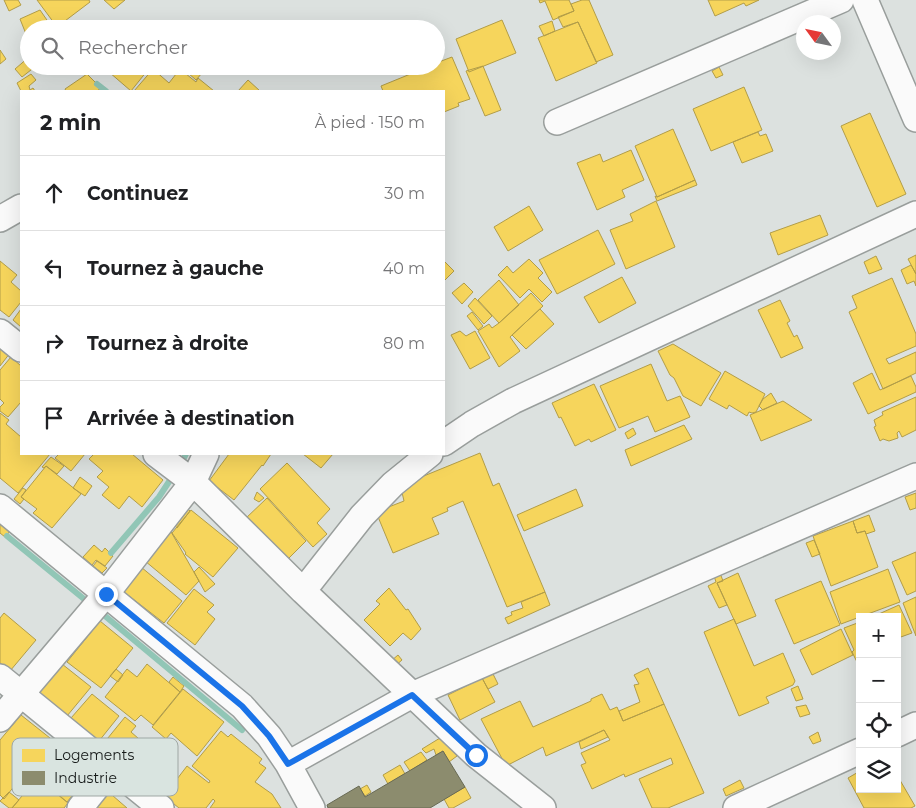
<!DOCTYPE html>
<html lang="fr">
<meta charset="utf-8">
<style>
body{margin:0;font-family:Montserrat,sans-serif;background:#f2f2f2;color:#202124}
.controls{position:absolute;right:15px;bottom:15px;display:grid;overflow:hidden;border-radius:0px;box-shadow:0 5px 20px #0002}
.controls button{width:45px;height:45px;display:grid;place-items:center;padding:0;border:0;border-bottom:1px solid #e0e0e0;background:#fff;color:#202124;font:25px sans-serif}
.compass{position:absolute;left:796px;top:15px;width:45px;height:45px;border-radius:50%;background:#fff;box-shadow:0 5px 20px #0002;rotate:303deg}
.stop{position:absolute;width:15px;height:15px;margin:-11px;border:4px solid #1a73e8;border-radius:50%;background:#fff}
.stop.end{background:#1a73e8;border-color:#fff;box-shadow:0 1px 5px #0008}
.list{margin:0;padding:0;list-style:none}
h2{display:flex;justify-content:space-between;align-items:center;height:65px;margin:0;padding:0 20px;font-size:21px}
h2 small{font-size:16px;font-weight:400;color:#757577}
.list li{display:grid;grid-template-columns:32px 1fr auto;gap:15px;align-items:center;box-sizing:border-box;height:75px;padding:0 20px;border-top:1px solid #e0e0e0}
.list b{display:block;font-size:19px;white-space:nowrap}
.list em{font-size:16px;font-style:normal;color:#757577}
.icon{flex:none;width:28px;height:28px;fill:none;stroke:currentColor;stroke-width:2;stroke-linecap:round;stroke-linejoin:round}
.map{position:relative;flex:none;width:916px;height:808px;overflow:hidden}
.search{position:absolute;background:#fff;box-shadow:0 5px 20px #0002;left:20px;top:20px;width:425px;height:55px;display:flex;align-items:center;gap:12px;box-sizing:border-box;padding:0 18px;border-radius:28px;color:#757577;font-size:19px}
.panel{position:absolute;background:#fff;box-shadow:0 5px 20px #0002;left:20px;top:90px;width:425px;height:365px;border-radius:0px}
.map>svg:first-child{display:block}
</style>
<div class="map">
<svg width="916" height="808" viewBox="0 0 916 808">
<rect width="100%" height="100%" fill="#dce1df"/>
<path fill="#f6d55c" stroke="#b29d48" d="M4,0h14l3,5 -12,6z
M37,0h52l1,2 -33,25z
M104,0h21l-11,9z
M539,0h30l5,11 -21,9 -8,-19 -5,2z
M582,0h7l24,55 -17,7 -18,-40 -15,5 -5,-10 16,-6 -3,-7z
M708,0h51l-13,6 -2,-3 -29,13z
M40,10l9,13 -11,6h-9v4l-3,1 -6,-15z
M502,20l14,33 -47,19 -13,-33z
M552,21l3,10 -11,5 -5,-10z
M578,22l19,41 -41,18 -18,-43z
M0,50l6,9 -6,5z
M29,57v9h7l-14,11 -7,-8z
M452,57l18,42 -12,4 1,3 -15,6v-21h-61l-2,-5 49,-20h6v-3z
M102,66h49l-20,25z
M180,66h28l-12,14z
M483,66l18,44 -16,6 -19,-45z
M719,67l4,8 -7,3 -4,-7z
M153,69l16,14 11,-14 16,13 2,-4 16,13h-80z
M31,74l5,6 -7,6 1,4 3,-2 2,3h-14l-4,-8z
M87,74l14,14 -4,3h-31l-1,-2z
M248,80l12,11h-22z
M744,87l18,43 -51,21 -18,-42z
M870,113l36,81 -29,13 -36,-81z
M673,129l22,51 -38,17 -22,-51z
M758,132l2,4 6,-2 7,17 -31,12 -9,-21z
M631,150l13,30 -22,10 3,7 -28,13 -20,-47 23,-9 3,8z
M695,180l2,5 -40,16 -2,-5 2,1z
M656,201l19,46 -49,22 -16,-39 23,-9 -3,-7z
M529,206l14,24 -35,21 -14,-24z
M820,215l8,20 -50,20 -8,-22z
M598,230l17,34 -58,30 -18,-34z
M916,255v19l-8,-15z
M876,256l6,13 -13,5 -5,-12z
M529,259l14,14 -5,5 14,14 -10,10 -13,-13 -9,9 -22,-23 9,-9 6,7z
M0,261l17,14 -6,7 10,9v11l-12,15 -9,-7z
M444,261l10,10 -10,10z
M911,265l5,9v12l-2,-5 -7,3 -6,-14z
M622,277l14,26 -37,20 -15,-26z
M892,278l24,56v12l-30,13 3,5 27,-12v21l-33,16 -34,-77 8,-4 -5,-12z
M499,280l20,25 -20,18 -21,-23z
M464,283l9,9 -11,12 -10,-11z
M531,293l12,13 -33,31 10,14 -21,16 -21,-36 11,-7 3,4 7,-5z
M475,298l17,18 -8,8 -16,-18z
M780,300l10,21 -3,2 7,14 3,-2 6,13 -22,10 -23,-48z
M21,309v18l-8,-7z
M540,309l14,15 -28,25 -14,-14z
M472,312l11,14 -5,4 -11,-14z
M460,331l6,5 9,-5 15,27 -20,11 -19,-34z
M673,344l48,29 -20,33 -18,-10 -9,-18 -4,-3 -12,-24z
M0,345l10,8 -10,13z
M11,357l10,9v36l-13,15 -8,-6v-4l4,-4 -4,-4v-29z
M651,364l16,37 13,-5 10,21 -35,15 -7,-16 -29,12 -19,-42z
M725,371l40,23 -9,18 -4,1 -3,-1 -2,4 -18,-11 -2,4 -18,-10z
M872,373l8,17 31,-14 5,11v5l-48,22 -15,-31z
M594,384l22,46 -25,12 -2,-3 -14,7 -14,-29 -2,1 -7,-15z
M771,393l6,10 -14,7 -4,-4 4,-7z
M916,397v33l-14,7 -3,-6 -2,2 1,5 -9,3 -6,-2 -3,2 -6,-14 2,-1 -2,-6 9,-5 -1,-3z
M783,401l29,19 -51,21 -11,-26z
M0,413l9,7 -3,4 15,13v17h29l-32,39 -18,-15z
M684,425l8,14 -61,27 -6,-16z
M633,428l3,6 -8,5 -3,-6z
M480,453l13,33 6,-3 46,109 -38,15 -44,-106 -16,7 1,3 -16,7 7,16 -46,19 -17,-41 28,-11 -3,-13 14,-5 -1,-3z
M59,454h26l-14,17 -16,-13z
M94,454h38l31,26 -21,27 -13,-11 -10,13 -17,-14 7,-8 -12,-10 6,-6 -14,-12z
M229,454h42l-8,12 -1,-1 -28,35 -25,-19z
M303,454h30l-12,14z
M51,457l13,9 -7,8 -11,-8 -2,2 -2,-1z
M287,463l43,46 -13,14 10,11 -14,13 -53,-58z
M46,466l35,28 -29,34 -19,-15 4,-4 -16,-12z
M80,477l12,9 -7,10 -12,-8z
M23,488l3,2 -5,7 3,2 -4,5 -6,-5z
M576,489l7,17 -59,25 -7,-16z
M257,492l7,6 -5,4 -5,-3z
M916,493v15l-6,2 -5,-13z
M267,498l39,43 -21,21 -40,-43z
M187,508l3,3 -13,17 -3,-3z
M191,510l47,38 -25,29 -28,-23 1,-1 -14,-20z
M869,515l6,16 -9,3 -1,-3 -8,2 -4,-12z
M0,521l11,9 -6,7 -5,-4z
M853,521l4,12 8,-2 13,36 -47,19 -18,-50z
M170,530l29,51 -13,14 -41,-34z
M814,540l6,14 -8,3 -6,-14z
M94,545l8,7 3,-4 8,8 -8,10 -9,-6 -4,5 -9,-8z
M916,552v39l-9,4 -15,-33z
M97,561l10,7 -5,5 -9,-7z
M141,567l41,34 -18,22 -40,-31z
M199,567l16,17 -10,8 -11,-20z
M888,569l12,33 -59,22 -11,-32z
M720,573l3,8 -6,2 10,22 -8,3 -11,-22 8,-4 -2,-6z
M738,573l18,43 -20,8 -19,-41z
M821,581l19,44 -46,19 -19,-44z
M389,588l17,22 2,-1 13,20 -10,11 -8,-7 -13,13 -26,-26 16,-16 -4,-3z
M194,589l20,16 -7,7 8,7 -20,26 -28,-22z
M545,592l5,13 -42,19 -3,-6 7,-3 -1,-3 12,-4 -2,-6z
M916,597v39l-13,-33z
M899,605l13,28 -14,5 2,4 -3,1v-26h-25z
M4,613l32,27 -26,31 -10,-8v-45z
M734,619l20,47 29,-13 12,28 -2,4 -27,12 3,6 -30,13 -35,-84z
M100,621l33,27 -32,40 -34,-26z
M860,622v46l-8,-16 2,-2 -10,-22z
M841,629l12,26 -41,20 -12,-25z
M398,655l4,5 -7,6 -4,-5z
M62,664l29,23 -24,29 -29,-23z
M147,664l33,28 -27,33 -12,-10 -6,6 -30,-24 22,-28 10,8z
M648,668l16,36 -41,17 -4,-10 21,-9 -6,-17 5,-1 -5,-9z
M116,669l7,6 -5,7 -8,-6z
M492,672l6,12 -10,5 -7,-13z
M173,677l11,9 -4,6 -11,-10z
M482,678l13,24 -35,18 -12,-25z
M798,686l5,13 -7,2 -5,-12z
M183,689l41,33 -27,34 -26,-23 -5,6 -14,-12z
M92,694l27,22 -20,25 -28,-23z
M602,694l8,16 7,-3 6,14 41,-17 40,89 -36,15h-16l-13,-29 34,-15 -2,-6 -46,19 -1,-3 -32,15 -11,-24 5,-2 -5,-10 29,-13 -6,-10 -58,26 -3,-9 -37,19 -25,-47 39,-18 13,26 58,-26v-2z
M806,705l4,9 -10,3 -4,-10z
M21,715l29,23 -25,30 2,2 -23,29 -4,-4v-55z
M125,717l11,9 -5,6 15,13 -17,20 -26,-21z
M604,730l4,7 -27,12 -2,-7z
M221,731l7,6 3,-3 31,25 -3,4 7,5 -11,14 17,12 9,14h-71l5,-7 -2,-2 -7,9h-27l-15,-12 23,-30 22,17 1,-2 -18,-15z
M818,732l3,9 -8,3 -4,-7z
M440,738l17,18 -8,6 -6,-11 -7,4 -2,-6 -8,4 -4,-4z
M62,748l30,24 -25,30 -29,-25z
M421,752l6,8 -17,11 -6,-9z
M400,765l5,9 -17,10 -5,-9z
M860,771v18h37v-14l18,31 -4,2h-47l-16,-30z
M37,778l31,25 -4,5h-52z
M740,780l4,8 -18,8 -3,-7z
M367,785l4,7 -6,4 -5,-7z
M465,787l6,11 -18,10h-4l-5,-9z
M105,789l22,19h-38z
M9,792l10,8 -7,8h-3l-9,-7z"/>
<path fill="#8c8c6e" stroke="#686a54" d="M443,751l22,36 -35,21h-102l-1,-3 32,-19 6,11z"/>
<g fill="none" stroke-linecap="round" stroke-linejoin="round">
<path stroke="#91c6b6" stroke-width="6" d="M97,84l9,7
M180,466l6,-12
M7,536l77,63
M111,553l48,-56 15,-23
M99,611l143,119"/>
<defs>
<path id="minor" d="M865,0l51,119
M557,122l284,-122
M0,219l21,-12
M0,332l21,17
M444,443l28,-19 41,-23 403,-187
M156,454l37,28 110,109
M430,454l-37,30 -31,32 -59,75 173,164 67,53
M0,507l242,199 27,30 19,28 24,44
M0,677l161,131
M0,719l106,-125 87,-112 13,-28
M897,734l19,-9
M288,764l124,-69 504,-219
M80,808l32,-40
M736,808l124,-57"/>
</defs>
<use href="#minor" stroke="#999e9c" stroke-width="28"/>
<use href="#minor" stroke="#fafafa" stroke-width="25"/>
</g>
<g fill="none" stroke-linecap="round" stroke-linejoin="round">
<path stroke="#1a73e8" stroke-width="6" d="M106,594l136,112 27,30 19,28 124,-69 64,60"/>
</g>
<rect x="12" y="738" width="166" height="58" rx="8" fill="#d9e4e0" stroke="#9ea7a4" stroke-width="1"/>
<rect x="22" y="749" width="23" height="13" fill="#f6d55c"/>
<rect x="22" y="771" width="23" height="14" fill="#8c8c6e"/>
<g font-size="14" fill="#151918">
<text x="54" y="760">Logements</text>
<text x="54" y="783">Industrie</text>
</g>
</svg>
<div class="controls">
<button>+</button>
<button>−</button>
<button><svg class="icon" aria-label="locate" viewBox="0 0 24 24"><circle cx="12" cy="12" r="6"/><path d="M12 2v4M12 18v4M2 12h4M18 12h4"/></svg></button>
<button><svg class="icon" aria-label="layers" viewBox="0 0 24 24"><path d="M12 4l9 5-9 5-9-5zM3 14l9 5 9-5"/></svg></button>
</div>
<svg class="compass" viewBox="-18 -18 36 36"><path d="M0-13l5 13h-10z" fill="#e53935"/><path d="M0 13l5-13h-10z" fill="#757577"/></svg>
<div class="stop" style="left:476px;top:755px"></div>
<div class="stop end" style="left:106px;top:594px"></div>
<div class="search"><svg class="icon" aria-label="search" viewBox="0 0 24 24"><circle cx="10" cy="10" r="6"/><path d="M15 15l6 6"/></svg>Rechercher</div>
<section class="panel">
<h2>2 min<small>À pied · 150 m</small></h2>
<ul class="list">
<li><svg class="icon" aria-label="ahead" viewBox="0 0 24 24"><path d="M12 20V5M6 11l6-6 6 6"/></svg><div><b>Continuez</b></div><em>30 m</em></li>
<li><svg class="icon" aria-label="left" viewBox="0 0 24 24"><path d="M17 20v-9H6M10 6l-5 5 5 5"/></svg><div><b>Tournez à gauche</b></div><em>40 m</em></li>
<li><svg class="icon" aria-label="right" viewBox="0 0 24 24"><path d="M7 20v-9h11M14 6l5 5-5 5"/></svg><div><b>Tournez à droite</b></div><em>80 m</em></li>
<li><svg class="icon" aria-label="arrive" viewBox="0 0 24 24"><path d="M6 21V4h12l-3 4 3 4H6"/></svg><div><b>Arrivée à destination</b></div></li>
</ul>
</section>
</div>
